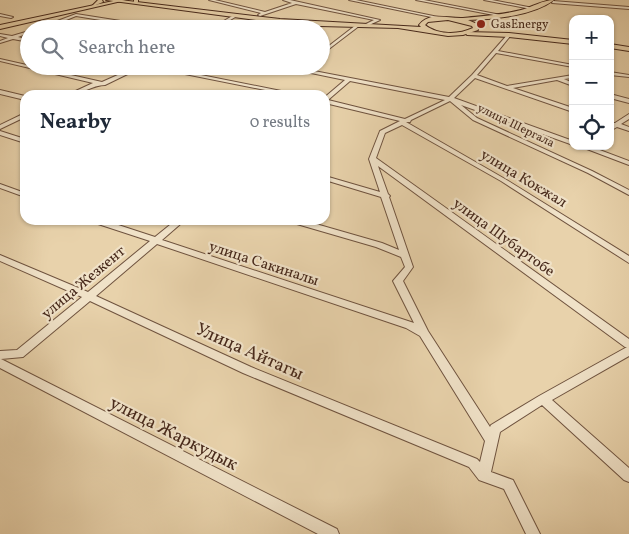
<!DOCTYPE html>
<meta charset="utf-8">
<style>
body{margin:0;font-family:Vollkorn,serif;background:#f6f6f7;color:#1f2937}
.controls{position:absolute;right:15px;top:15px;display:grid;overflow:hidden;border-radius:10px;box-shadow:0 1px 4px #0004}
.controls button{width:45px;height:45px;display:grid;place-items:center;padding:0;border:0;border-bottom:1px solid #e0e1e3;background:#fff;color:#1f2937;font:25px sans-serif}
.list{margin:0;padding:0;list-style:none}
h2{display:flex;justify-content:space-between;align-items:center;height:65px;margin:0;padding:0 20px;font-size:21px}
h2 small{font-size:16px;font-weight:400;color:#747a83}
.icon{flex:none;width:28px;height:28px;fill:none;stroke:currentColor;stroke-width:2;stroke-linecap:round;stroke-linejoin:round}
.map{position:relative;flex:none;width:629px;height:534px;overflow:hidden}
.search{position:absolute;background:#fff;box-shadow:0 1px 4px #0004;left:20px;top:20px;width:310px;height:55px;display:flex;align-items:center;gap:12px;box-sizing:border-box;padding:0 18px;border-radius:28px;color:#747a83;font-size:19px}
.panel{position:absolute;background:#fff;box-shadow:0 1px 4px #0004;left:20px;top:90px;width:310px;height:135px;border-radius:15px}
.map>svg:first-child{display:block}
</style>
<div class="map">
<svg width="629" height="534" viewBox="0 0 629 534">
<rect width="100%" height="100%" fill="#e8d2ab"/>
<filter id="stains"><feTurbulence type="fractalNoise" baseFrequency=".004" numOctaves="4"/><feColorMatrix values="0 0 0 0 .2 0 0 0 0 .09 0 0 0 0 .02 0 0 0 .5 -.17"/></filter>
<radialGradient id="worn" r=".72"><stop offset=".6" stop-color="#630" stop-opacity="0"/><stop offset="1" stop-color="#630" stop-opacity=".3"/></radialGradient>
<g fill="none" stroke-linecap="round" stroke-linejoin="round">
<defs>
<path id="minor" d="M209,0h6l50,12 27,-9 -9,-3h7l90,20 -13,6 -1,-2 8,-4 -78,-16 -36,12 -2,-1 3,-2z
M349,0h7l87,18 -2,1z
M416,0h8l77,15 -2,1z
M484,0h8l41,8 -2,1z
M553,1l76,6v2l-77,-6z
M0,14l13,3 -2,1 -11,-2z
M76,14l89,14 2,1h-11l-80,-13 -22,9 20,4 -24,-3 -8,3h-6z
M234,15l3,1 -22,13h-5z
M356,25l3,1 -38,29v-3z
M29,31v2l-11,4 11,3v2l-16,-3 -13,4v-2l8,-3 -8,-2v-2l12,2z
M508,34l3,1 -13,16 75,14v2l-77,-14 -19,22 30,11 66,-11v3l-9,1 9,4v3l-16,-6 -44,8 60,20v4l-98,-34 -21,20 119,43v4l-112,-40 16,13 115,53 37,19v5l-41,-22 -115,-53 -23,-19 -39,19 -1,2h-4l99,57 124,77v7l-128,-82 -99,-56 -17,8 -9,25 253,181v17l-77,44 77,68v14l-5,-2 -82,-75 -42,27 -9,40 22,8 27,54h-14l-22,-45 -25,-9 -10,-13 -226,-94 -153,-72 -67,56 -22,2 336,170 2,5h-21l-318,-166v-17l17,-1 65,-53 -82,-36v-6l88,37 62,-51 -58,-19 -1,-2h12l52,17 21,-17h9l-23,20 252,83 -21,-42 12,-14 -4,-10 -25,-10 -86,-25 -1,-2h13l80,23 17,7 -18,-53 -56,-17v-4l55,16 -11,-33 11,-28 20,-10 -75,-18v-6l20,-17 -68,-14h11l161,31 23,-22zM350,81l95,19 -40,19 -77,-19zM378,166l247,181h2l-88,49 -48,29 -1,2 -62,-96 -25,-50 10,-14 -24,-70 1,-1 -2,-2zM157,244l249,84 14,8 65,105 -5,21 -3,-3 -226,-92 -155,-71z
M0,59l102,23 36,-16h6l-39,19c-13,0 -24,10 -38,10l26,-12 -93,-22z
M145,66h11l145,29h-11z
M610,72l19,3v2l-19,-2z
M0,90l25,6v4l-25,-6z
M610,94l19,5v4l-19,-5z
M25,113v4l-25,12v-4z
M629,114v5l-8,5 8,3v4l-12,-4 -7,4 1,-8h4z
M0,131l25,8v4l-25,-8z
M579,146h10l40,15v4z
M0,184l25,9v4l-25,-9z"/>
<path id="major" d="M118,0h8l-126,29v-4z
M134,0h4v2l-4,1z
M465,32l44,1 64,7v4l-64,-7 -42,-2z
M610,44l19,3v4l-19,-3z"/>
<path id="highway" d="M98,0h4l1,2 -12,5z
M106,0h14l160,19 141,8 -2,-2c11,-14 29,-6 44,-7 19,-2 39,-3 58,-8 11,-3 22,-10 33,-10 -22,16 -58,19 -86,20l9,4 1,6 -15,5 -15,1 -50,-8 -78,-2 -64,-6zM448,20l24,6 1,2c-15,7 -35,7 -48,-3l3,-3z"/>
</defs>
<use href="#minor" stroke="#6f533f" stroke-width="2"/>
<use href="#major" stroke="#47291b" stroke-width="2"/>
<use href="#highway" stroke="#47291b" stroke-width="2"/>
<use href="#minor" fill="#f0e2c8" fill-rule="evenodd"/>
<use href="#major" fill="#e8d2ab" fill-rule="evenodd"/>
<use href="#highway" fill="#e8d2ab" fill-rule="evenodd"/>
</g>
<circle fill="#8f2418" stroke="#f0e2c8" stroke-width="2" cx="481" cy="24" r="5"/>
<g text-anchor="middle" stroke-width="4.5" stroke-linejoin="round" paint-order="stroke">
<g font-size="12" fill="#47291b" stroke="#f0e2c8" text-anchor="start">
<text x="491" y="28">GasEnergy</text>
</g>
<g font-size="12" fill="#47291b" stroke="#f0e2c8">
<text transform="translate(516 125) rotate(26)" y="4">улица Шергала</text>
</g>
<g font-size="15" fill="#47291b" stroke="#f0e2c8">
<text transform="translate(524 178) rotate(31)" y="5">улица Кокжал</text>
<text transform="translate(504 237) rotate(36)" y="5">улица Шубартобе</text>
<text transform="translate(264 263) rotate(18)" y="5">улица Сакиналы</text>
<text transform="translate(83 282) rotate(-40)" y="5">улица Жезкент</text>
</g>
<g font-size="18" fill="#47291b" stroke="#f0e2c8">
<text transform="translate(250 351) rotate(24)" y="6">Улица Айтагы</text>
<text transform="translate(174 433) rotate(27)" y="6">улица Жаркудык</text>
</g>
</g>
<rect width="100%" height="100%" filter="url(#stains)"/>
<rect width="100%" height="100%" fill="url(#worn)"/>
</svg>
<div class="controls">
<button>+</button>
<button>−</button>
<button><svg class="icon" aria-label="locate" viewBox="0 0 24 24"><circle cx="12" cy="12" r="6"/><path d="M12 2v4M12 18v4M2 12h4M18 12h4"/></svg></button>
</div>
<div class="search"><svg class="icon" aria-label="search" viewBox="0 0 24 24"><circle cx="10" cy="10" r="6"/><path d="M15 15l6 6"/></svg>Search here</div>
<section class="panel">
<h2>Nearby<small>0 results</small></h2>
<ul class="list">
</ul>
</section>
</div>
